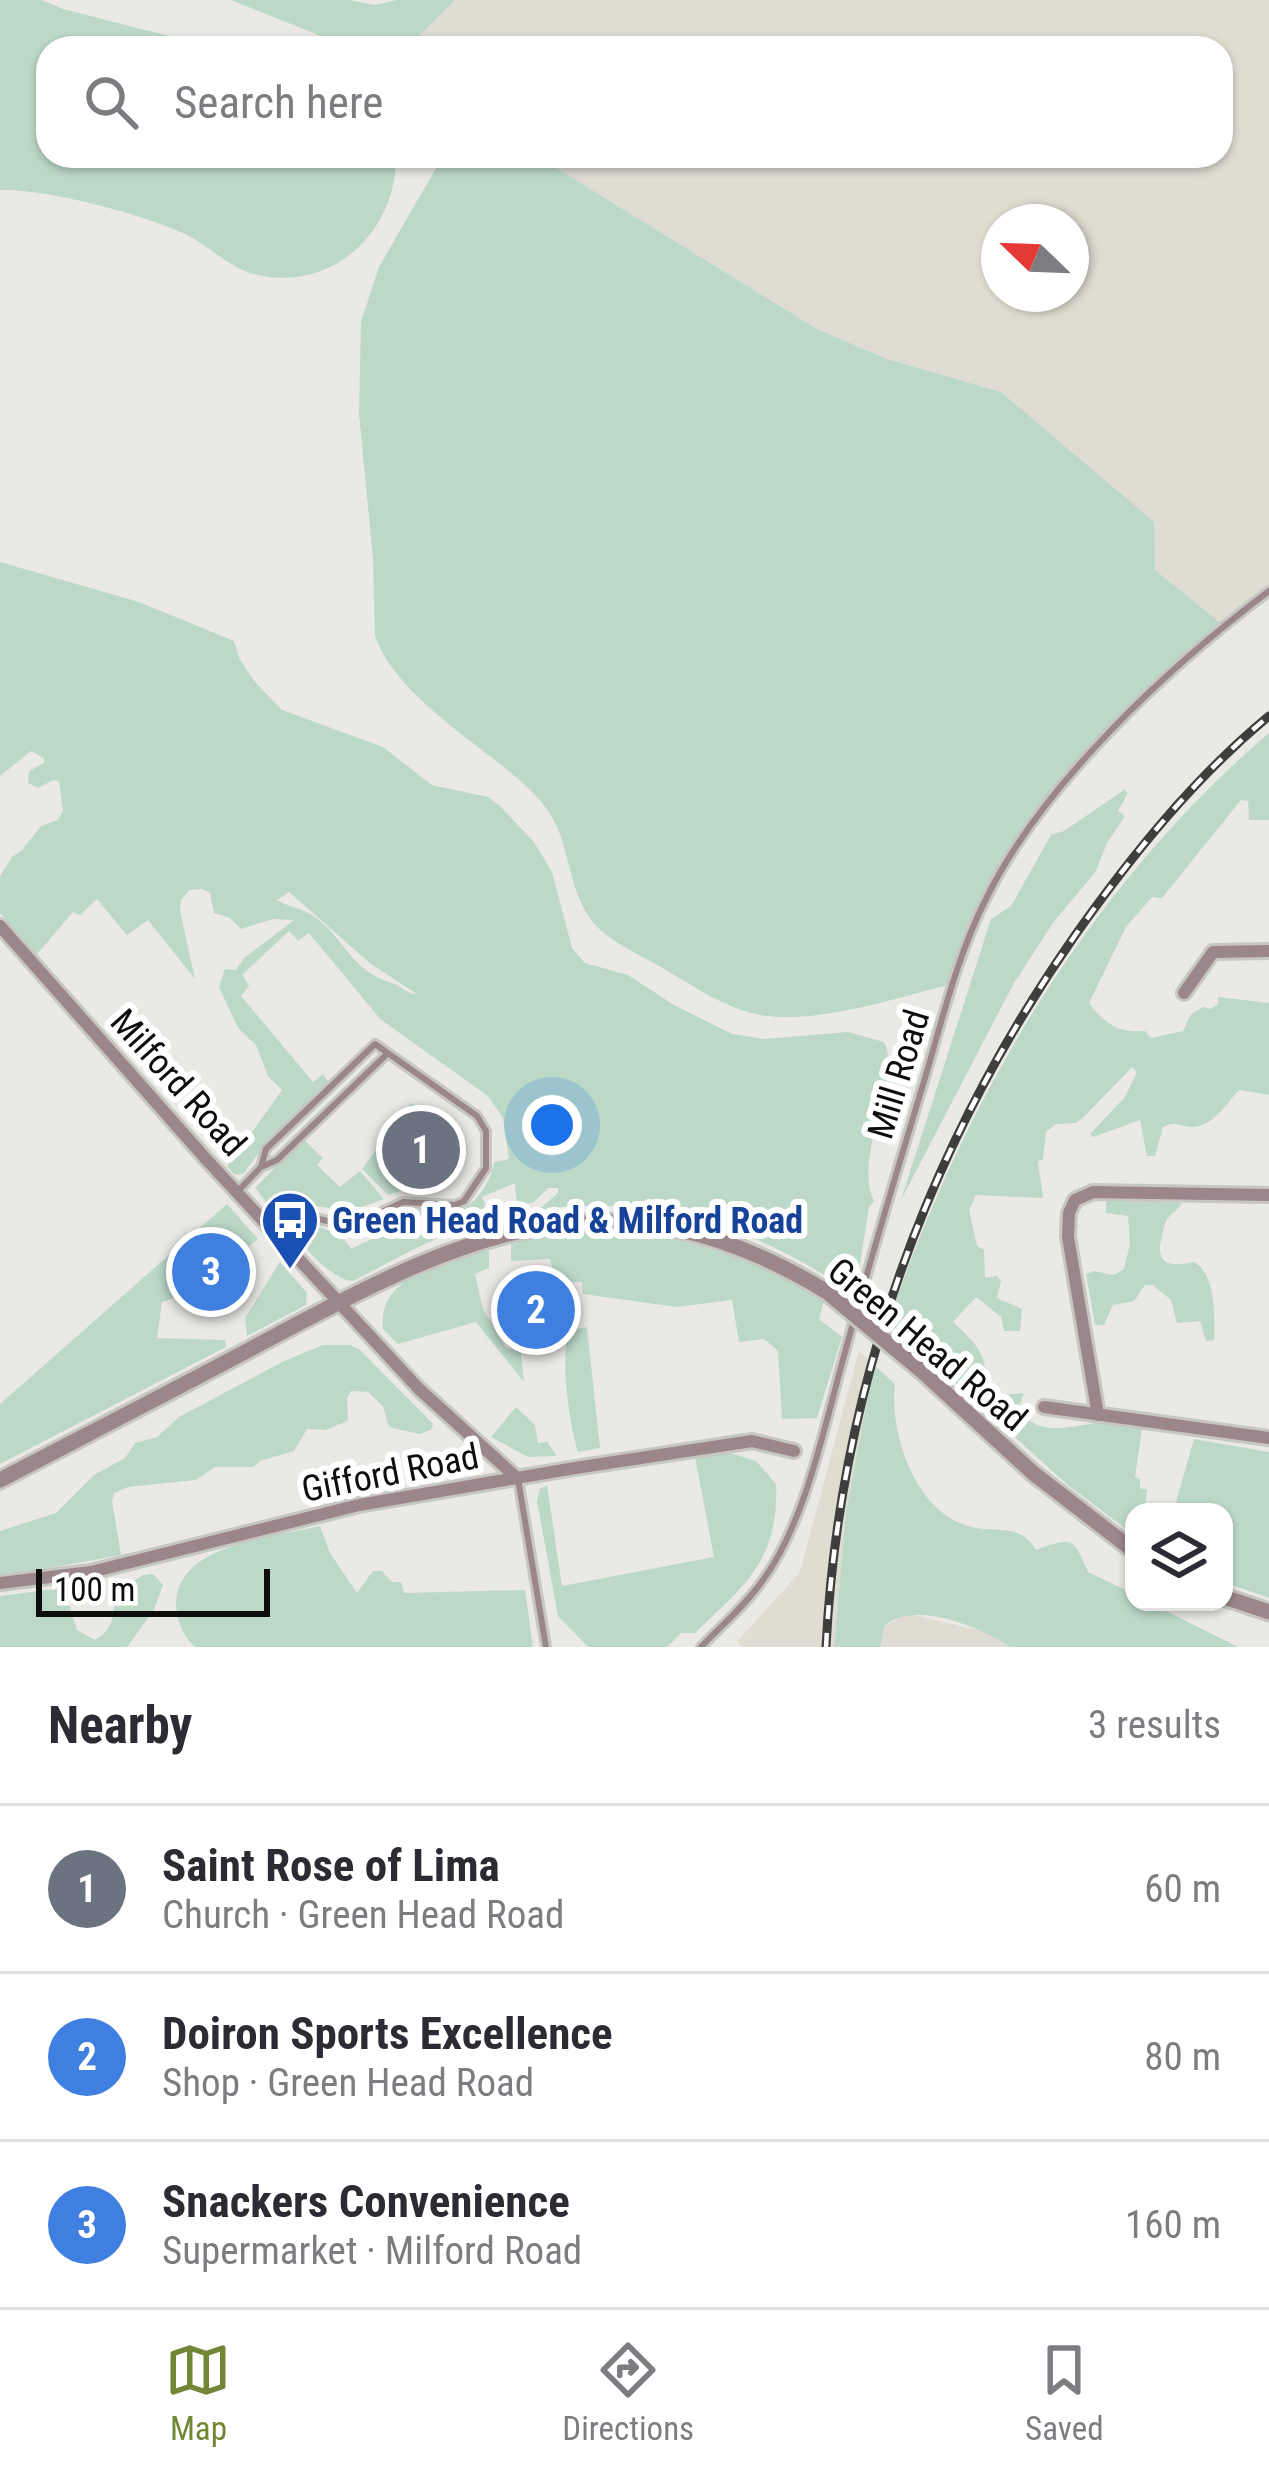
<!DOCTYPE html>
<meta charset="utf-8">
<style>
body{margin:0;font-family:"Roboto Condensed",sans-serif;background:#f7f7f7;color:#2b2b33}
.controls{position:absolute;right:36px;bottom:36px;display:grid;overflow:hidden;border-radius:24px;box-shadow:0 3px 9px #0004}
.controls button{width:108px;height:108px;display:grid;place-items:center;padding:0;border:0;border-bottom:3px solid #e1e1e2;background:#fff;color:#2b2b33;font:60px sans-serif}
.compass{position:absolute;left:981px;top:204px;width:108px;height:108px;border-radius:50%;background:#fff;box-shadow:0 3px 9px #0004;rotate:293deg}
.scale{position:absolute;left:36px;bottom:30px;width:234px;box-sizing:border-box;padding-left:12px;border:6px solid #0d0d0c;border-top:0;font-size:33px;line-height:42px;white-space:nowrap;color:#0d0d0c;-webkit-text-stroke:9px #fff;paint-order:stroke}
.you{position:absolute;left:552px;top:1125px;width:42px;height:42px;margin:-30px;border:9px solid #fff;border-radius:50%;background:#1a73e8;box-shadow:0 0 0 18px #1a73e833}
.badge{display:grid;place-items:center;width:78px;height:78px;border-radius:50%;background:#728636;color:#fff;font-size:39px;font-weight:700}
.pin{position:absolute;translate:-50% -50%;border:6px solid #fff;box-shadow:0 3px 12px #0006}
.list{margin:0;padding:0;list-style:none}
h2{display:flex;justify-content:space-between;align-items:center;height:156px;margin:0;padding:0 48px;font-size:51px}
h2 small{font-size:39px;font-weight:400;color:#7c7c81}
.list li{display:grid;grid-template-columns:78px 1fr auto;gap:36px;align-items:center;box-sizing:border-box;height:168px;padding:0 48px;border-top:3px solid #e1e1e2}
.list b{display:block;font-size:45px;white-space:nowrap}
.list p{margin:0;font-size:39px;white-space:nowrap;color:#7c7c81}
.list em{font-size:39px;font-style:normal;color:#7c7c81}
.icon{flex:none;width:66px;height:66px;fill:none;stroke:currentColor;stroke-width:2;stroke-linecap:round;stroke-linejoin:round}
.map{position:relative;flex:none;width:1269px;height:1647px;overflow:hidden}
.search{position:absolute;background:#fff;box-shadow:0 3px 9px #0004;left:36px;right:36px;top:36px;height:132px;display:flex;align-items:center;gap:30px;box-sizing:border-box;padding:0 42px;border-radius:36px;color:#7c7c81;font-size:45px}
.sheet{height:660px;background:#fff}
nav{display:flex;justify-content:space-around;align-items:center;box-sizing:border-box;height:168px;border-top:3px solid #e1e1e2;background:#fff;font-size:33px;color:#7c7c81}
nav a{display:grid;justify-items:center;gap:6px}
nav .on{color:#728636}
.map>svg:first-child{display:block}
</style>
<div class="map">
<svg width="1269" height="1647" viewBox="0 0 1269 1647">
<rect width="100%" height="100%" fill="#eae9e5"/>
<path fill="#dfdcd1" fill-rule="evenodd" d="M455,0h814v591l-46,34 -69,-55 -152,-178 -115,-33 -70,-30 -280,-173h684v-108h-814zM999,222h72v72h-72z
M859,1351l15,14 -28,147 -12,135h-91l-6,-5 63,-70z
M909,1614l72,17 29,16h-130l5,-22z"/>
<path fill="#bcd9c8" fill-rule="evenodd" d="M0,0h42l21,9 153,39h-168v108h348c1,75 -63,136 -138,119 -27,-5 -47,-28 -71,-40 -39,-20 -144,-47 -187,-45z
M231,0h118l25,5 23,-5h58l-48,48h-56z
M443,156h94l280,173 70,30 114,33 153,130 1,48 68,55 -176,177 -61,96 -33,86c-56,13 -141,43 -198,30 -35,-8 -67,-32 -98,-49 -22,-13 -52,-25 -67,-47 -27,-38 -17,-86 -55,-123 -49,-50 -136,-93 -160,-159l-2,-77 -14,-146 2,-91 18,-55z
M0,562l139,40 95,39 6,19 15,22 27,28 101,37 49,38 56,12 11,8 35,37 18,30 20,76 13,15 43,12 46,30 58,29 32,5 84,-7 36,10c19,30 -32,117 -10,159l-5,6 -14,89c-124,-91 -274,-119 -419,-57 -28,12 -55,28 -83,42 -21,0 -57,-40 -63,-59 21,1 51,8 61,27l54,-26 -4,-11 7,-4 52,3c19,-11 30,-28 34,-49l15,-3 -6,-41 -15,-22 -108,-77 -71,-86 -11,8 -9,-10 -47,44 7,11 -8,10 72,86 10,-8 6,9 -65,63 -21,28 -8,1 -8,-8 55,-77 -14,-14 -12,-31 -18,-17 -19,-41 6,-18 11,1 8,-12 50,-38 -21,-1 -32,10 -11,-11 -16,-5 -4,-20 -8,-4 -13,1 -8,10 -1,11 15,68 -47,-59 -21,15 -30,-36 -17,16 -7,-3 -36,42 -37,-41v-37l12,-19 10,-7 19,-24 17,-6 5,-9 -4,-30 -6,-1 -15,8 -10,-5 1,-12 15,-8v-5l-13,-7 -31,25zM289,892l82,72 46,30c-13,-1 -13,-7 -25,-11 -42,-12 -48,-47 -80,-68 -10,-7 -24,-8 -35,-15zM515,1183l2,22 17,-3 14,-14h10v5l-16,14 -61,12 4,-15 -3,-7z
M1269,733v87h-20l-1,-19 -7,-1 -79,98 -10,-1 -26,30 -37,76c16,21 29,30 56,28l6,7 32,-7 8,-17 12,-7 8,2 7,-5v-7l51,6v92l-30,-5c-13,14 -26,37 -47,37 -14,-1 -16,-6 -29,0l-8,29h-8l-7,-36 -47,17 -3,-3 35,-37 12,-25 -5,-5 -48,50 -8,6 -20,1 -10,8 -3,28 -5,1 5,37 -67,-3 -7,15 8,36 7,4 1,28 12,-2 4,5 -4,17 25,11 -2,22h-16l-3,-14 -25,-20 -23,25c18,17 37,33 31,59l10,15 30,-3 -5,14c18,34 53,17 83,16 13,0 27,4 40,6l-7,48 5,2v9l7,2 -2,20 9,2h-20v23l-65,-49 -181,-163c75,-222 201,-436 381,-590z
M1124,790l4,3 -10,18 7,5 -18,27 -11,28 -43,52 -39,60 -113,217 90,-281 20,-13 40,-71 13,-4z
M411,1103l8,6 -8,2 -17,23 5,4 -9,13 49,35 -4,5 -58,-43z
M428,1115l39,29 -8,11 -34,-25z
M303,1139l20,19 -6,7 23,22 20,-16 24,28 -33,12 -59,-8 -23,3 -14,-18z
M375,1151l51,38 -2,3 -20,-2 -16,5 -26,-26z
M1106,1200l76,3c-3,6 -9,9 -13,14 -4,3 -6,14 -7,19 -8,30 9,31 32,26 22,12 21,55 20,78l-8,1 -6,-20 -23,2 -6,-23 -18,-15h-8l-11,16 -21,4 -9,20h-9l-9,-51 8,-3 20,4 10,-6 6,-25 -2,-28 -22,-3z
M227,1204l31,35 -29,23 -23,-11 -23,44 -21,7 -5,36 68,2 1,7 -226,117v-60z
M612,1230c79,8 144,29 212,71l-5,18 23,18 -25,81 -35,1 -4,-68 -14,-12 -25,3 -7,-42 -55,7 -94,-13 -1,-12h-18l-9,-4 -5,-19 -39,2v-20l57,-9z
M489,1247v21l-14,6 8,35 23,39 15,4 3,30 -48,-60 -78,22 -15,-15c-7,-53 66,-70 106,-82z
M280,1262l27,31 -1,12 -59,31 -2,-18z
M587,1327l13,121 -22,4c-8,-25 -20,-101 -7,-122z
M323,1345h27l9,4 74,75 -2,6 -12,4 -30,-7 -6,-21 -15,-14 -17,-1 -4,7 1,23 -23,9 -18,-1 -13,22 -34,10 -7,6h-38l-19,13 -68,7 -14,6 -2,8 9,54 -121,22v-46l56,-18 38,-38 31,-17 10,-15 22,-6 22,-20 105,-56z
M874,1365l21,19c-6,49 20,127 73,142 26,8 53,-4 68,24 38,-14 37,-12 52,22l46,22v8h14l90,45h-228c-31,-20 -92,-47 -125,-22l-5,22h-46l12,-135z
M516,1407l19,18 3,18 9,-1 10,14 -29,1 -37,-20z
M1194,1439l75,13v146l-45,-16v-70h-51z
M727,1452l29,9 20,23c3,76 -30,100 -81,149h-14l-14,14h-79l-30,-31 -21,-115 3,-12 7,-4 15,101 152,-29 -19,-100z
M320,1526l10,27 27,40 16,-22h9l10,11h9l3,11 121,-3 8,57h-338c-12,-11 -18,-25 -19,-42 -1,-61 98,-68 144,-79z
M153,1574l10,11 -9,25 -27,37h-127v-51l64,-8 13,42 18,10c23,-13 16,-30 23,-49l25,-16z"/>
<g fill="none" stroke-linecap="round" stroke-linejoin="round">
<defs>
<path id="service" d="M261,1167l5,-18 109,-105 102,72 9,15v37l-22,33 -9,4 -52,-3 -51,24 -58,-12 -25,11
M237,1192l24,-25 16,-7 111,-107
M518,1479l28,168
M701,1647c20,-21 45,-42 62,-67 41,-56 60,-147 78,-213 26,-97 55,-193 84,-289 18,-61 33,-125 62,-181 56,-114 182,-230 282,-306"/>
<path id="minor" d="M0,926l206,233 213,230 99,90
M1184,993l29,-41 56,-1
M1044,1407l225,31
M1098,1415l-30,-178 1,-24 6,-13 18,-8 176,3
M0,1583l91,-11 268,-67 216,-37 177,-27 42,10"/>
<path id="tertiary" d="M923,1372l110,101 101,78
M0,1480c86,-45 172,-89 258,-135 202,-109 352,-186 569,-53
M1224,1597l45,15"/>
</defs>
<use href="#service" stroke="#c7c6c2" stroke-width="12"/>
<use href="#minor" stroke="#c7c6c2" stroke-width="18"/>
<use href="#tertiary" stroke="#c7c6c2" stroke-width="21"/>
<use href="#service" stroke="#9b878b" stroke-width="6"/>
<use href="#minor" stroke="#9b878b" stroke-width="12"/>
<use href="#tertiary" stroke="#9b878b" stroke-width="15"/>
<defs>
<path id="rail" d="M826,1647c13,-259 102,-502 250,-713 56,-79 118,-156 193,-218"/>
</defs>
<use href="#rail" stroke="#3e3e3c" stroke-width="9"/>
<use href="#rail" stroke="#fff" stroke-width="4.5" stroke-dasharray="14" stroke-linecap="butt"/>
<defs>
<path id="tertiary-bridge" d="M827,1292l96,80"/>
</defs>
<use href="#tertiary-bridge" stroke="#c7c6c2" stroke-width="21" stroke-linecap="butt"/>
<use href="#tertiary-bridge" stroke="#9b878b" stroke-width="15"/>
</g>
<defs>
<symbol id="bus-pin" viewBox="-11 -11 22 30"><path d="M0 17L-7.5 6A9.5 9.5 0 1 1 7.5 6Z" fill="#1a4fb4" stroke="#fff"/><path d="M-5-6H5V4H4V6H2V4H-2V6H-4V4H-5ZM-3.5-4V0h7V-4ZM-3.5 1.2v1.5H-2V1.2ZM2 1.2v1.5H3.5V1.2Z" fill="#fff"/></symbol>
</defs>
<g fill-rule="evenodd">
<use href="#bus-pin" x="257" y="1187" width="66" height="90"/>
</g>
<g text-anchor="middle" stroke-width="12" stroke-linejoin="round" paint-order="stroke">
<g font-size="36" fill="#0d0d0c" stroke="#fff">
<text transform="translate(898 1074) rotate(-73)" y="13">Mill Road</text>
<text transform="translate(179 1082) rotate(48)" y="13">Milford Road</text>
<text transform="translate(928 1344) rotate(40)" y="13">Green Head Road</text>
<text transform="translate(390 1472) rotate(-11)" y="13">Gifford Road</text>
</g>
<g font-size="36" font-weight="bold" fill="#164399" stroke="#fff" text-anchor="start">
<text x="332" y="1233">Green Head Road &amp; Milford Road</text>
</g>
</g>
</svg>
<div class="controls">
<button><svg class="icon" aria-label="layers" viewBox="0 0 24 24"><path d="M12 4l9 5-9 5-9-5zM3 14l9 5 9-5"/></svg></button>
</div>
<svg class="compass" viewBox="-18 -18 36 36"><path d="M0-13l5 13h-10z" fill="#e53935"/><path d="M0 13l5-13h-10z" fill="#7c7c81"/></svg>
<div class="scale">100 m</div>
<div class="you"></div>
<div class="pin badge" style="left:421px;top:1150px;background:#6b7280">1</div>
<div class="pin badge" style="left:536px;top:1310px;background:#3f7fe0">2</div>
<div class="pin badge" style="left:211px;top:1272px;background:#3f7fe0">3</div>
<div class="search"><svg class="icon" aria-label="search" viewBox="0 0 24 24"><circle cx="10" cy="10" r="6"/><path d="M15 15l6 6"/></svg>Search here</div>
</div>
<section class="sheet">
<h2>Nearby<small>3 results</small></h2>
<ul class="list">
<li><span class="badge" style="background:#6b7280">1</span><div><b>Saint Rose of Lima</b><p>Church · Green Head Road</p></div><em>60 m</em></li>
<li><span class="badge" style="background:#3f7fe0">2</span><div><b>Doiron Sports Excellence</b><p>Shop · Green Head Road</p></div><em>80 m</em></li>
<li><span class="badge" style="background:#3f7fe0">3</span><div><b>Snackers Convenience</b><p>Supermarket · Milford Road</p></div><em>160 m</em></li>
</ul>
</section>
<nav>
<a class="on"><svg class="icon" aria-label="map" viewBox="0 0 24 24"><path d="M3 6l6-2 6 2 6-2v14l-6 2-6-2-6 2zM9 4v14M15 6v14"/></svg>Map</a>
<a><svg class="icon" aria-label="directions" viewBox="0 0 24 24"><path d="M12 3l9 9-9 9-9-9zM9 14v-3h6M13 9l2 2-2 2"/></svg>Directions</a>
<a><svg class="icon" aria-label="saved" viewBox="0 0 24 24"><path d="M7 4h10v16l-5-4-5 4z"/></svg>Saved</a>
</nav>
